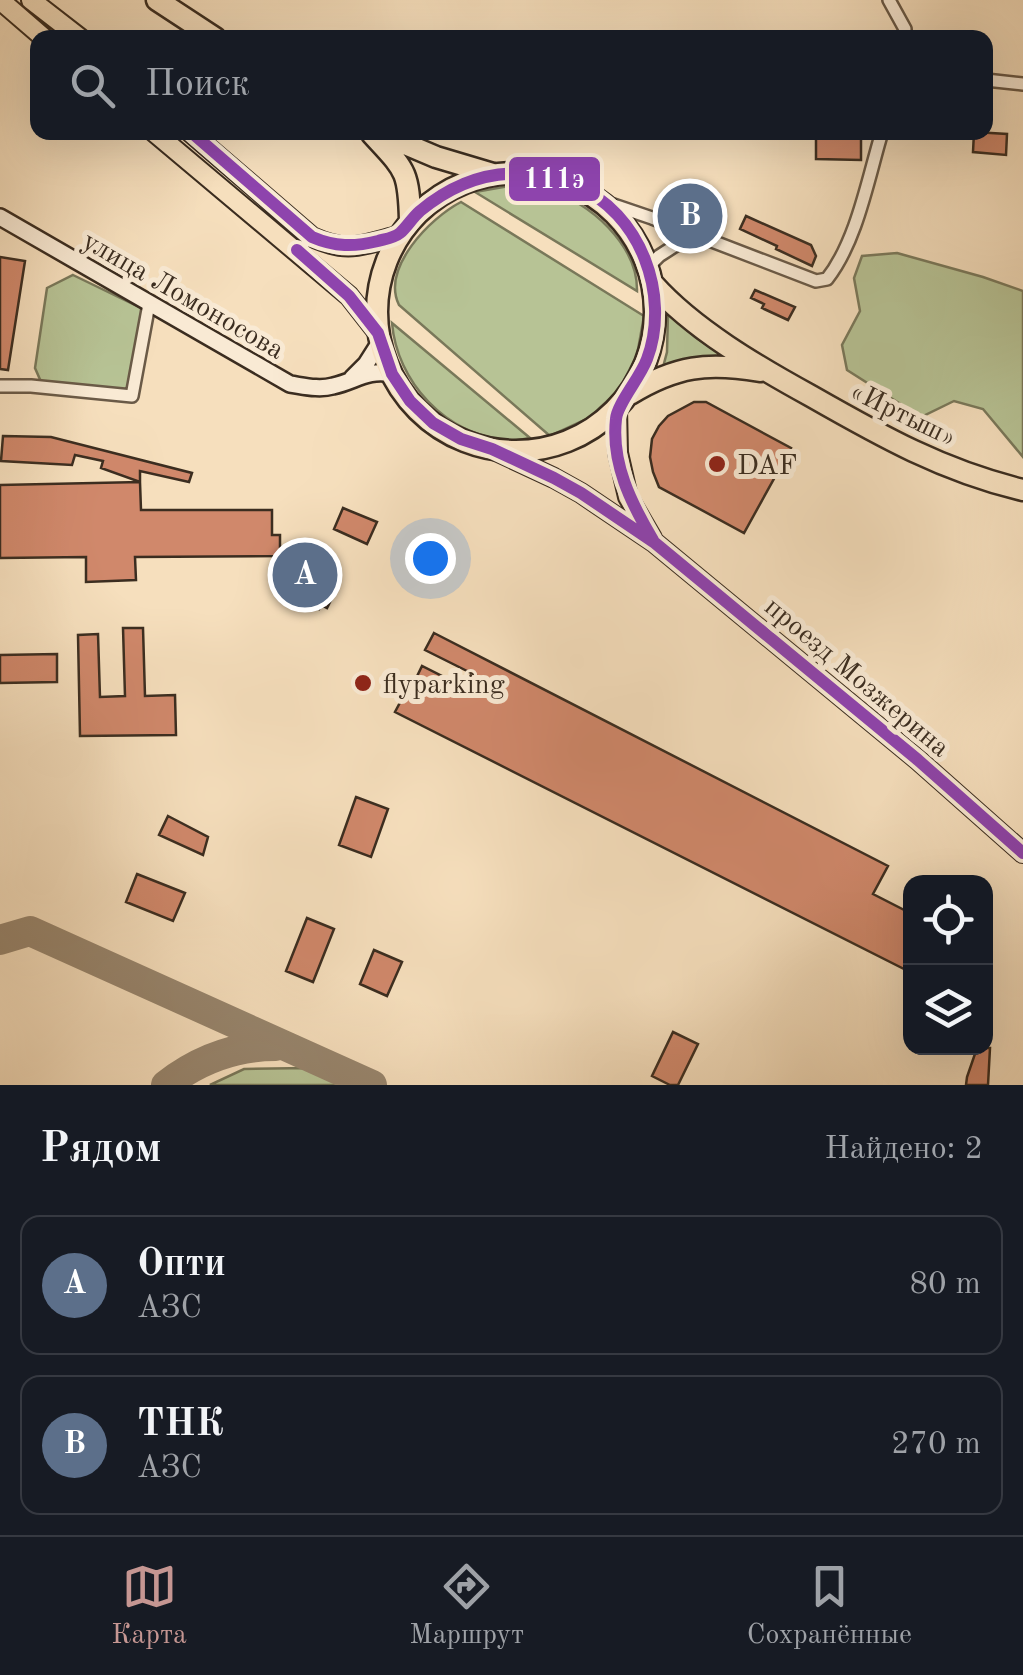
<!DOCTYPE html>
<html lang="ru">
<meta charset="utf-8">
<style>
body{margin:0;font-family:"Old Standard TT",serif;background:#20242c;color:#f1f3f6}
.controls{position:absolute;right:30px;bottom:30px;display:grid;overflow:hidden;border-radius:20px;box-shadow:0 10px 40px #0002}
.controls button{width:90px;height:90px;display:grid;place-items:center;padding:0;border:0;border-bottom:2px solid #363941;background:#171b24;color:#f1f3f6;font:50px sans-serif}
.you{position:absolute;left:430px;top:558px;width:35px;height:35px;margin:-25px;border:8px solid #fff;border-radius:50%;background:#1a73e8;box-shadow:0 0 0 15px #1a73e833}
.badge{display:grid;place-items:center;width:65px;height:65px;border-radius:50%;background:#c59692;color:#fff;font-size:32px;font-weight:700}
.pin{position:absolute;translate:-50% -50%;border:5px solid #fff;box-shadow:0 2px 10px #0006}
.list{margin:0;padding:0;list-style:none}
h2{display:flex;justify-content:space-between;align-items:center;height:130px;margin:0;padding:0 40px;font-size:42px}
h2 small{font-size:32px;font-weight:400;color:#9ea1a6}
.list li{display:grid;grid-template-columns:65px 1fr auto;gap:30px;align-items:center;box-sizing:border-box;height:140px;margin:0 20px 20px;padding:0 20px;border:2px solid #363941;border-radius:20px}
.list b{display:block;font-size:38px;white-space:nowrap}
.list p{margin:0;font-size:32px;white-space:nowrap;color:#9ea1a6}
.list em{font-size:32px;font-style:normal;color:#9ea1a6}
.icon{flex:none;width:55px;height:55px;fill:none;stroke:currentColor;stroke-width:2;stroke-linecap:round;stroke-linejoin:round}
.map{position:relative;flex:none;width:1023px;height:1085px;overflow:hidden}
.search{position:absolute;background:#171b24;box-shadow:0 10px 40px #0002;left:30px;right:30px;top:30px;height:110px;display:flex;align-items:center;gap:25px;box-sizing:border-box;padding:0 35px;border-radius:20px;color:#9ea1a6;font-size:38px}
.sheet{height:450px;background:#171b24}
nav{display:flex;justify-content:space-around;align-items:center;box-sizing:border-box;height:140px;border-top:2px solid #363941;background:#171b24;font-size:28px;color:#9ea1a6}
nav a{display:grid;justify-items:center;gap:5px}
nav .on{color:#c59692}
.map>svg:first-child{display:block}
</style>
<div class="map">
<svg width="1023" height="1085" viewBox="0 0 1023 1085">
<rect width="100%" height="100%" fill="#f6dfbd"/>
<filter id="stains"><feTurbulence type="fractalNoise" baseFrequency=".002" numOctaves="4"/><feColorMatrix values="0 0 0 0 .2 0 0 0 0 .09 0 0 0 0 .02 0 0 0 .5 -.17"/></filter>
<radialGradient id="worn" r=".72"><stop offset=".6" stop-color="#630" stop-opacity="0"/><stop offset="1" stop-color="#630" stop-opacity=".3"/></radialGradient>
<path fill="#b7c395" stroke="#79785a" stroke-width="2.5" d="M509,186c13,1 27,1 39,4 41,11 90,55 89,101l-162,-99z
M461,202l183,114 -7,39 -18,35 -30,28 -39,18 -151,-131c-18,-37 31,-87 62,-103z
M897,253l86,24 40,14v166l-40,-48 -29,-8 -33,16 -74,-47 -5,-25 18,-34 -6,-33 8,-22z
M73,275l72,35 -17,82 -86,-8 -7,-16 12,-80z
M668,313l27,24 35,24 -68,10 5,-19z
M392,323l138,115c-7,1 -16,3 -24,2 -61,-6 -109,-58 -114,-117z
M308,1068l39,17h-137l34,-16z"/>
<g fill="none" stroke-linecap="round" stroke-linejoin="round">
<path stroke="#98866e" stroke-width="30" d="M0,940l30,-9 342,154
M166,1085c32,-25 69,-39 110,-39"/>
</g>
<path fill="#d0886b" stroke="#3b2d20" stroke-width="2.5" d="M816,132h45v28l-45,-1z
M974,132l33,2 -1,21 -33,-3z
M664,198l56,25 -4,10 -57,-24z
M746,216l65,29 5,11 -4,10 -36,-17 1,-3 -37,-17z
M0,257l25,4 -17,109 -8,-1z
M755,290l40,17 -7,13 -26,-12 2,-4 -13,-6z
M694,402h12l85,46 -47,85 -85,-46 -6,-15 -3,-15 2,-18 7,-13 9,-10z
M3,436l48,1 141,36 -3,9 -49,-11v11l-39,-14 2,-7 -28,-6 -3,10 -71,-4z
M140,482l1,28h131v25h8v21l-145,1 1,23 -50,2v-25l-86,1v-73z
M343,508l34,14 -10,22 -33,-15z
M300,576l29,15 -3,4 6,3 -5,10 -6,-3 -2,4 -28,-14z
M123,628h20l2,68 30,-1 1,40 -96,1 -2,-101 20,-1 2,63 25,-1z
M434,633l454,233 -15,28 37,19v59l-515,-260 9,-17 3,2 15,-31 50,25 7,-14 -54,-27z
M57,654v28l-57,1v-28z
M356,797l32,12 -17,48 -32,-12z
M168,816l40,21 -5,18 -44,-20z
M137,874l48,19 -12,28 -47,-19z
M307,918l27,11 -21,53 -27,-11z
M374,950l28,12 -15,34 -27,-12z
M673,1032l25,12 -20,41h-8l-18,-9z
M977,1048h13l-2,37h-22l1,-8z"/>
<g fill="none" stroke-linecap="round" stroke-linejoin="round">
<defs>
<path id="street" d="M889,0l16,29 -1,9
M986,80l37,4
M599,200l53,18 164,63 11,-2c30,-38 41,-101 55,-147
M648,267l11,-11 34,-22
M0,386h31l101,10 17,-92"/>
<path id="secondary" d="M0,217l290,167c14,2 29,6 43,2 23,-5 34,-17 59,-12
M352,378l14,-14 14,-22"/>
<path id="primary" d="M0,0l44,38
M31,0l49,38
M154,132l195,164 29,37
M190,132l122,105c38,17 48,8 86,-1
M617,408l1,45 10,44 24,41
M492,449l62,29 27,15 74,50 263,217 105,93"/>
<path id="highway" d="M157,0l58,38
M377,132l59,25 57,17
M372,134c33,36 37,36 38,87
M377 312a139 139 0 1 1 278 0a139 139 0 1 1-278 0Z
M653,284c40,45 105,83 158,112 70,40 132,75 212,94
M630,394c46,-28 77,-32 130,-23"/>
</defs>
<use href="#street" stroke="#6a5a47" stroke-width="16"/>
<use href="#secondary" stroke="#3b2d20" stroke-width="20"/>
<use href="#primary" stroke="#3b2d20" stroke-width="22"/>
<use href="#highway" stroke="#3b2d20" stroke-width="25"/>
<use href="#street" stroke="#f9ead4" stroke-width="11"/>
<use href="#secondary" stroke="#f9ead4" stroke-width="15"/>
<use href="#primary" stroke="#f6dfbd" stroke-width="18"/>
<use href="#highway" stroke="#f6dfbd" stroke-width="20"/>
<defs>
<path id="bus-1" d="M191,132l121,105c23,10 42,10 66,4 7,-2 16,-3 22,-8 7,-6 12,-15 20,-22 47,-39 99,-48 156,-25 64,26 95,109 71,173 -7,19 -30,45 -31,60 -5,44 15,84 37,121
M297,250l52,46 29,37 14,41 18,27 23,22 28,16 31,10 62,29 27,15 74,50 263,217 105,93"/>
</defs>
<use href="#bus-1" stroke="#f9ead4" stroke-width="20"/>
<use href="#bus-1" stroke="#8e44ad" stroke-width="12"/>
</g>
<g fill="#8f2418" stroke="#f9ead4" stroke-width="4">
<circle cx="717" cy="464" r="10"/>
<circle cx="363" cy="683" r="10"/>
</g>
<g text-anchor="middle" stroke-width="10" stroke-linejoin="round" paint-order="stroke">
<g font-size="28" fill="#3b2d20" stroke="#f9ead4">
<text transform="translate(184 294) rotate(30)" y="10">улица Ломоносова</text>
<text transform="translate(904 413) rotate(26)" y="10">«Иртыш»</text>
<text transform="translate(858 676) rotate(40)" y="10">проезд Мозжерина</text>
</g>
<g font-size="28" fill="#3b2d20" stroke="#f9ead4" text-anchor="start">
<text x="737" y="474">DAF</text>
<text x="383" y="693">flyparking</text>
</g>
</g>
<rect stroke="#f9ead4" stroke-width="4" x="507" y="155" width="95" height="48" rx="10" fill="#8e44ad"/>
<g font-size="28" text-anchor="middle" font-weight="bold" fill="#fff">
<text x="554" y="188">111э</text>
</g>
<rect width="100%" height="100%" filter="url(#stains)"/>
<rect width="100%" height="100%" fill="url(#worn)"/>
</svg>
<div class="controls">
<button><svg class="icon" aria-label="locate" viewBox="0 0 24 24"><circle cx="12" cy="12" r="6"/><path d="M12 2v4M12 18v4M2 12h4M18 12h4"/></svg></button>
<button><svg class="icon" aria-label="layers" viewBox="0 0 24 24"><path d="M12 4l9 5-9 5-9-5zM3 14l9 5 9-5"/></svg></button>
</div>
<div class="you"></div>
<div class="pin badge" style="left:305px;top:575px;background:#5c6f8a">A</div>
<div class="pin badge" style="left:690px;top:216px;background:#5c6f8a">B</div>
<div class="search"><svg class="icon" aria-label="search" viewBox="0 0 24 24"><circle cx="10" cy="10" r="6"/><path d="M15 15l6 6"/></svg>Поиск</div>
</div>
<section class="sheet">
<h2>Рядом<small>Найдено: 2</small></h2>
<ul class="list">
<li><span class="badge" style="background:#5c6f8a">A</span><div><b>Опти</b><p>АЗС</p></div><em>80 m</em></li>
<li><span class="badge" style="background:#5c6f8a">B</span><div><b>ТНК</b><p>АЗС</p></div><em>270 m</em></li>
</ul>
</section>
<nav>
<a class="on"><svg class="icon" aria-label="map" viewBox="0 0 24 24"><path d="M3 6l6-2 6 2 6-2v14l-6 2-6-2-6 2zM9 4v14M15 6v14"/></svg>Карта</a>
<a><svg class="icon" aria-label="directions" viewBox="0 0 24 24"><path d="M12 3l9 9-9 9-9-9zM9 14v-3h6M13 9l2 2-2 2"/></svg>Маршрут</a>
<a><svg class="icon" aria-label="saved" viewBox="0 0 24 24"><path d="M7 4h10v16l-5-4-5 4z"/></svg>Сохранённые</a>
</nav>
